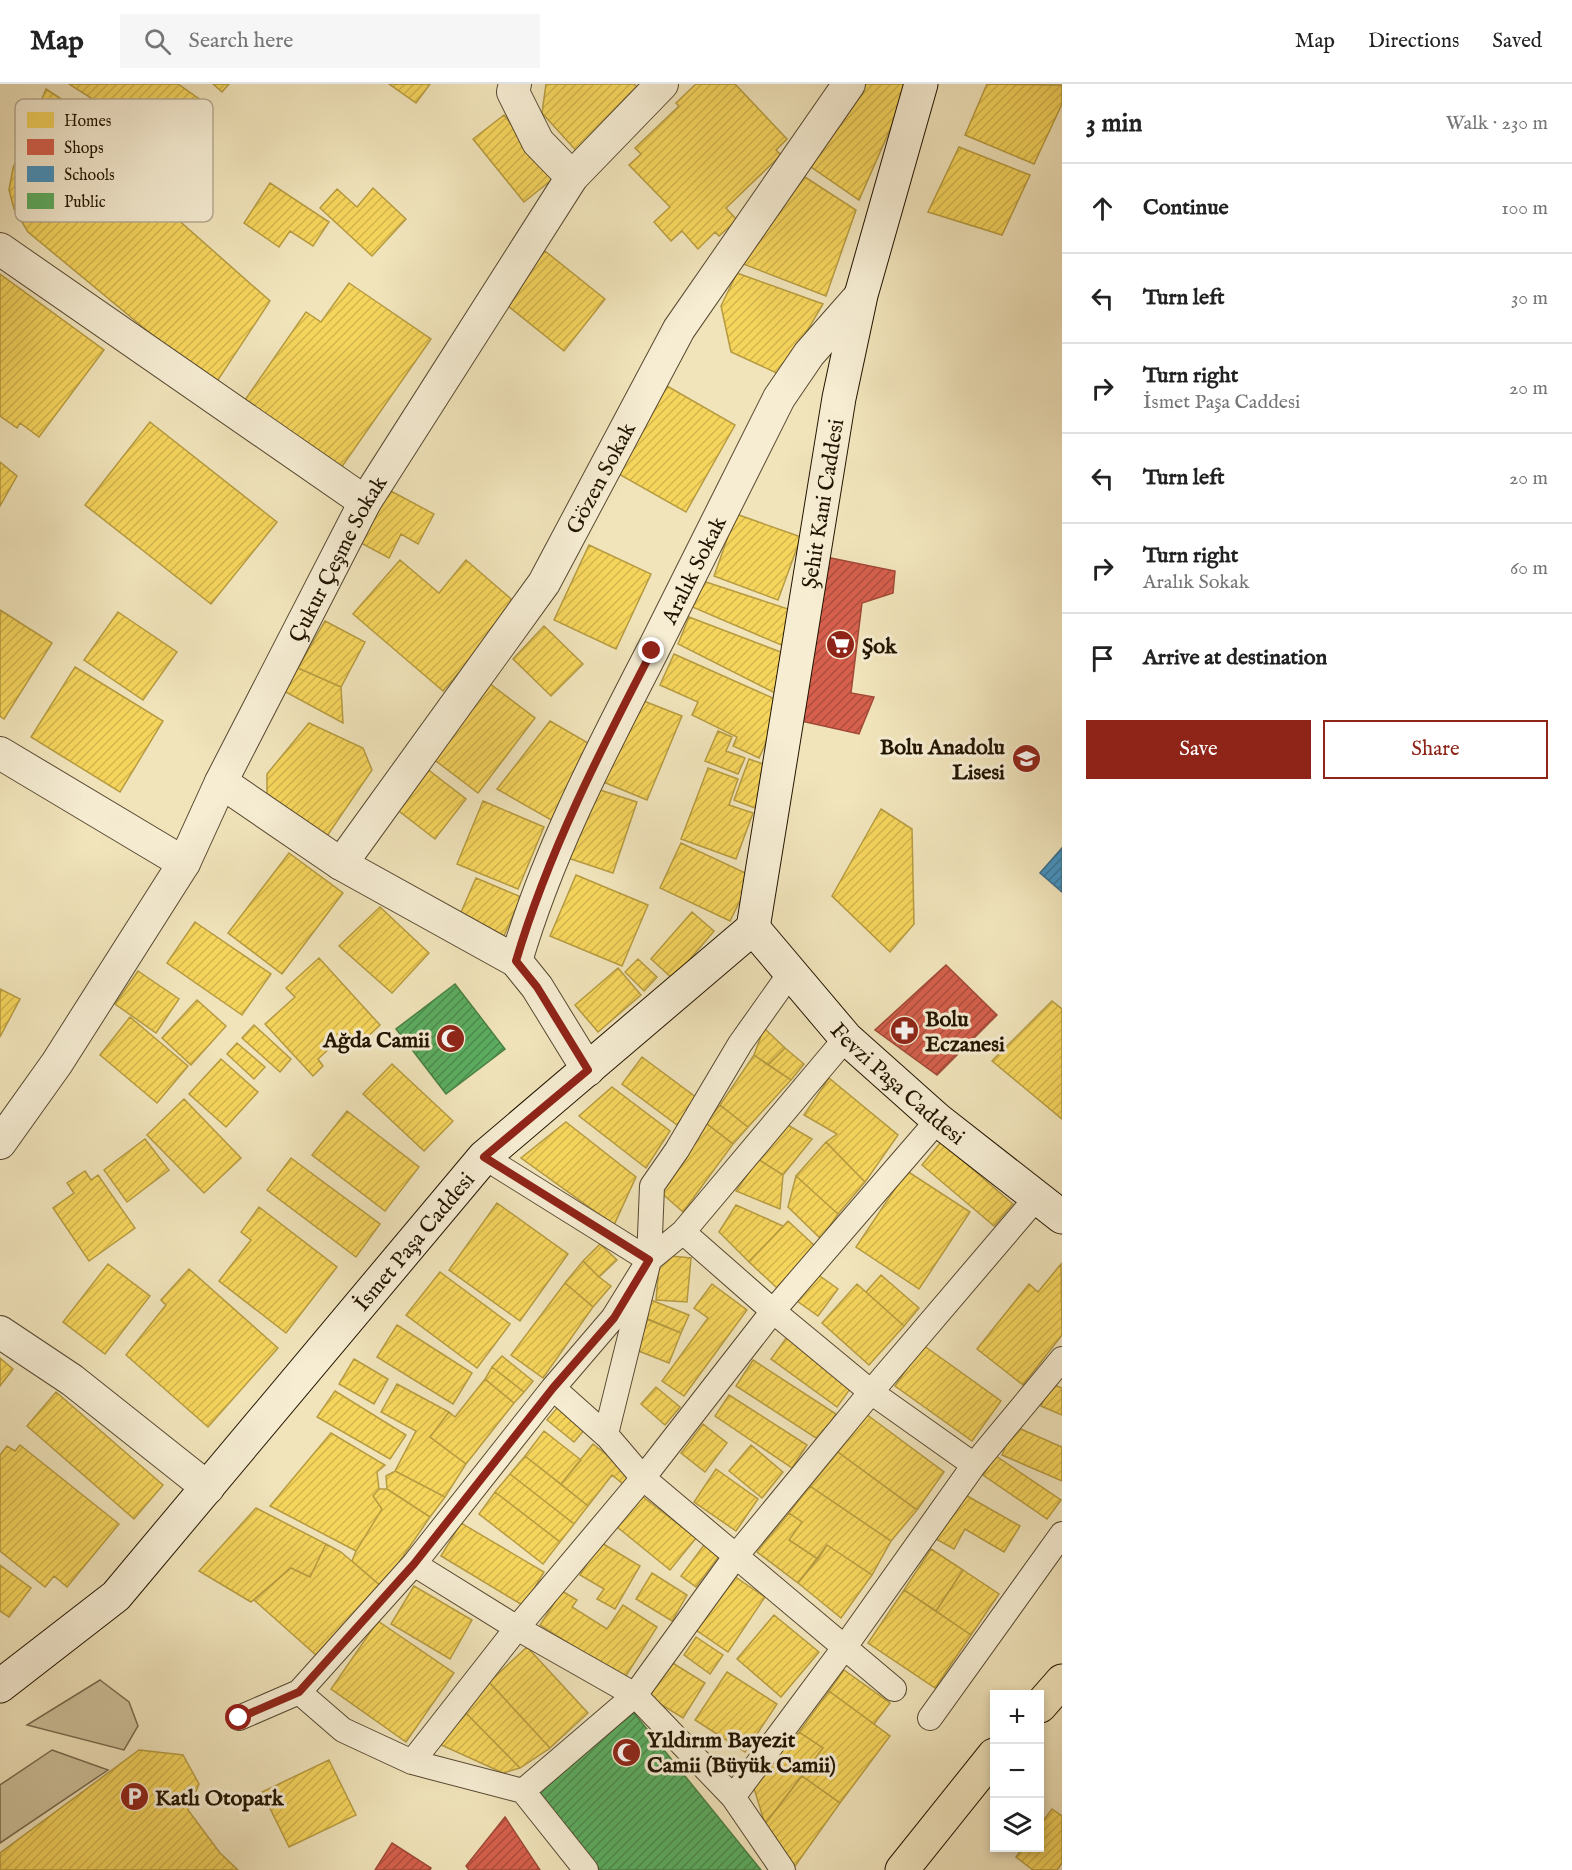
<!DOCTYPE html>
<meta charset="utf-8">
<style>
body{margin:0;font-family:"IM FELL English",serif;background:#f6f6f6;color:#222}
.controls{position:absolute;right:18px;bottom:18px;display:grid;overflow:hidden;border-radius:0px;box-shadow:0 3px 9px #0003}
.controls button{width:54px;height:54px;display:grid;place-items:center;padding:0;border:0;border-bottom:2px solid #e0e0e0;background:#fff;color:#222;font:30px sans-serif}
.stop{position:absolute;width:18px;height:18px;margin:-14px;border:4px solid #8f2418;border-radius:50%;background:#fff}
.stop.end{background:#8f2418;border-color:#fff;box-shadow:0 2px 6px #0008}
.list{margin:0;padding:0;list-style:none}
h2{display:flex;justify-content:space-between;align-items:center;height:78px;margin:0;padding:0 24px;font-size:26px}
h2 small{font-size:20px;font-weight:400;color:#767676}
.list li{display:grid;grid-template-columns:39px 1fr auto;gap:18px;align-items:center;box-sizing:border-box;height:90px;padding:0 24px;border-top:2px solid #e0e0e0}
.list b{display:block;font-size:22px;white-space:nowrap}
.list p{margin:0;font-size:20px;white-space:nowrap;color:#767676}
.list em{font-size:20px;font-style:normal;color:#767676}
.actions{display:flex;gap:12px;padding:18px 24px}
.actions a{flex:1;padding:14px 0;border:2px solid #8f2418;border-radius:0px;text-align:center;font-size:21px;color:#8f2418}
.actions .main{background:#8f2418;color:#fff}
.icon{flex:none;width:33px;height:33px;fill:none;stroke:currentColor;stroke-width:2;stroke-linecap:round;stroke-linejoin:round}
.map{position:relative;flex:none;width:1062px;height:1786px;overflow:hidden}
header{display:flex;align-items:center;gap:36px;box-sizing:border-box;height:84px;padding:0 30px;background:#fff;border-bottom:2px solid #e0e0e0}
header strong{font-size:28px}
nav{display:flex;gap:33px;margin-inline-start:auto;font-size:21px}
.search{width:420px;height:54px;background:#f6f6f6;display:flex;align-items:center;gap:15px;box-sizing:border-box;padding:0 21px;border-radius:0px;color:#767676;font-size:22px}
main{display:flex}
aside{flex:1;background:#fff}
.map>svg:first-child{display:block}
</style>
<header>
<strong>Map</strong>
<div class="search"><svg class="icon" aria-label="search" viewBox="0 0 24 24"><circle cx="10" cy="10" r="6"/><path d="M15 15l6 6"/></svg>Search here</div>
<nav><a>Map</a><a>Directions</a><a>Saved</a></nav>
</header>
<main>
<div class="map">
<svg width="1062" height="1786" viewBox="0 0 1062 1786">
<defs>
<pattern id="homes-hatch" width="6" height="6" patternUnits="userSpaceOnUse" patternTransform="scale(1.5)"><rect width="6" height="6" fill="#f6d55c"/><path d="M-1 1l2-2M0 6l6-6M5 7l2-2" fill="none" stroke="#d3b64e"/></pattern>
<pattern id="shops-hatch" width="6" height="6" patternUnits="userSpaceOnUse" patternTransform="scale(1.5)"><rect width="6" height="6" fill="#d6604d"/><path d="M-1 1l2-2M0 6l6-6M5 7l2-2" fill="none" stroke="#ad4e3e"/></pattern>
<pattern id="schools-hatch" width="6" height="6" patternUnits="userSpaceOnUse" patternTransform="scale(1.5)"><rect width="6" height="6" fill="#4393c3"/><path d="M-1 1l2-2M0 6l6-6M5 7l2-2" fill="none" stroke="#38779c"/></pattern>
<pattern id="public-hatch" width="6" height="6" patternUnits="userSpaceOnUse" patternTransform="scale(1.5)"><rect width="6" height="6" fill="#5aae61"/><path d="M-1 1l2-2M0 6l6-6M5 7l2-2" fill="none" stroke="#4a8c4e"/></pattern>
</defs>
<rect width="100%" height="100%" fill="#f1e4bb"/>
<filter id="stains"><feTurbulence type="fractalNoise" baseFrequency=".00333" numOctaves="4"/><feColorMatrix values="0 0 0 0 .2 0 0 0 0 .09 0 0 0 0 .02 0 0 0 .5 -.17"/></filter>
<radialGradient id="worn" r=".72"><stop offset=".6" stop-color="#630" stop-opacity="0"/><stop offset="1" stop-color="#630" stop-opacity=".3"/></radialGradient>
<path fill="#cec19b" stroke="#786a4e" stroke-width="1.5" d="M100,1596l29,22 9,24 -14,24 -97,-25z
M52,1666l56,20 -108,73v-58z"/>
<path fill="url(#homes-hatch)" stroke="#b69b41" stroke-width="1.5" d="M69,0h109l27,19 -33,47z
M213,0h16l-7,8z
M389,0h41l-14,19z
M546,0h88l6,6 -60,65 -38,-42z
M696,0h39l52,55 -11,11 5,5 -55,53 11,12 -18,16 -4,-4 -17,17 -16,-18 -11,10 -17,-19 16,-15 -41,-42 12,-11 -6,-6 44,-42 -3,-3z
M852,0h58l-51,116 -61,-42z
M987,0l75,1v19l-28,60 -69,-29z
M46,5l114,75 -19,23 129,114 -56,85 -186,-154 -14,-23 -5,-19 4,-22z
M504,31l50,63 -30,24 -51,-63z
M959,63l71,28 -28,60 -74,-23z
M791,84l65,42 -30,86 -93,-36z
M270,99l59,39 -16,24 -23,-15 -11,16 -35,-24z
M373,104l33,31 -34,37 -52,-48 17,-19 20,18z
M545,167l60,48 -41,52 -61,-49z
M737,189l86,31 -42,71 -50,-23 -10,-46z
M0,190l104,76 -65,87 -19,-14 -3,5 -17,-12z
M349,199l82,56 -90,129 -96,-68 61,-88 15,10z
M667,302l68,39 -49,87 -69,-39z
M150,338l127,100 -66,82 -126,-99z
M0,378l17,14 -17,30z
M389,406l45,24 -16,30 -17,-10 -12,24 -28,-15z
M736,430l65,23 -23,63 -64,-24z
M589,461l62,29 -35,75 -62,-29z
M400,476l39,33 27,-33 52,45 -75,86 -90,-77z
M703,497l91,30 -8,36 -96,-41z
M0,526l52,33 -48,76 -4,-3z
M118,528l59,40 -34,48 -59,-40z
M689,533l102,39 -12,39 -101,-51z
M325,537l40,21 -24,45 -43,-19z
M544,542l39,38 -32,32 -38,-37z
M674,570l110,49 -25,55 -26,-12 4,-9 -45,-22 6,-13 -38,-17z
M75,583l88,54 -43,71 -89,-55z
M298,584l43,19 2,36 -61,-33z
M485,596l50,38 -57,75 -50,-38z
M636,614l46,18 -35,84 -46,-19z
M550,637l38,22 -35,78 -56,-32z
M309,639l54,25 9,22 -45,66 -60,-29v-33z
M718,647l14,6 -6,14 19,7 -7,16 -33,-13z
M749,675l25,9 -14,42 -26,-10z
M426,684l40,31 -31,40 -40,-31z
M708,684l30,11 -9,26 24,8 -17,46 -55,-20z
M591,703l46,15 -24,71 -45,-15z
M483,717l61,26 -26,62 -61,-25z
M881,725l31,20 2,95 -24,28 -58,-56z
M681,759l71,33 -22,45 -70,-33z
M289,769l54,40 -61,81 -54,-41z
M576,791l72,30 -26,61 -72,-30z
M476,794l45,19 -18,41 -45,-19z
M380,823l49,46 -37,40 -53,-47z
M692,828l22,19 -41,48 -22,-20z
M195,838l76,52 -29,41 -75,-52z
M319,874l61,67 -20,19 -12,-13 -30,28 5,7 -10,10 -48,-52 30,-27 -9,-9z
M638,875l19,18 -13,14 -19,-19z
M618,884l23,27 -43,37 -23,-27z
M138,887l41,28 -23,34 -41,-29z
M0,905l20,10 -20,38z
M197,916l29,26 -35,39 -29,-27z
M1052,917l10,8v110l-70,-58z
M130,933l58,49 -31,37 -57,-48z
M254,941l37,34 -11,13 -38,-34z
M764,944l21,20 -17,17 -14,-10z
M237,959l28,24 -11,12 -27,-25z
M785,964l19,16 -13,16 -23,-15z
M754,971l37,25 -43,47 -28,-22z
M642,973l55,41 -20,27 -55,-41z
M221,975l37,33 -32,35 -37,-33z
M392,980l61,57 -29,30 -61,-57z
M829,994l69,57 -33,47 -39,-40 11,-8 -33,-19z
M612,1003l58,44 -24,37 -67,-52z
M184,1015l57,59 -37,35 -57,-58z
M720,1021l28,22 -15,17 -27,-21z
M347,1027l72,56 -34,44 -73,-56z
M566,1038l70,55 -22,48 -93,-67z
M706,1039l27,21 -50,68 -24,-21z
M786,1040l26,15 -29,36 -25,-16z
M145,1055l24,31 -42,32 -23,-32z
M826,1058l39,40 -27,32 -42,-38z
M941,1058l72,62 -19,22 -72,-61z
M291,1074l89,66 -24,33 -89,-67z
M758,1075l25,16 -3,34 -44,-18z
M85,1087l6,9 7,-5 37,53 -46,33 -36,-53 21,-15 -7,-10z
M907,1087l63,41 -51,77 -63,-42z
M796,1092l42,38 -17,25 -33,-32z
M497,1119l71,51 -48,67 -71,-51z
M736,1121l47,21 -34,36 -30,-30z
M259,1123l78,60 -51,66 -67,-52 32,-41 -10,-8z
M788,1137l27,25 -38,42 -28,-26z
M600,1160l17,16 -18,17 -16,-16z
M660,1171l31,3 -4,44 -31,-2z
M583,1177l16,16 12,9 -18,21 -28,-24z
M108,1180l42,32 -45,58 -42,-32z
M1061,1180l1,71 -39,50 -46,-36 52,-65 9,8z
M189,1185l89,79 -70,79 -82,-72 40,-50 -5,-5z
M440,1188l70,52 -33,44 -71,-53z
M817,1190l21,15 -20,27 -21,-15z
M881,1191l38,33 -15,18 -38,-34z
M565,1199l28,24 -50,71 -32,-23z
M712,1200l35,26 -63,86 -22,-15 46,-63 -14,-10z
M857,1200l47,42 -35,39 -47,-42z
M646,1214l43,17 -8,18 -42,-17z
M648,1235l33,14 -12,30 -33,-13z
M397,1241l75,48 -19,31 -76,-47z
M787,1253l66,48 -16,22 -66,-48z
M923,1261l78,56 -29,40 -77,-55z
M502,1272l31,25 -9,11 -32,-25z
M0,1274l13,11 -13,17z
M354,1275l34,20 -14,25 -35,-20z
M753,1276l83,54 -17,26 -83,-54z
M492,1283l32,25 -10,11 -29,-24z
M485,1295l29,24 -48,61 -36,-27 19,-25 6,5z
M397,1300l52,28 -19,25 36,27 -21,33 -50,-26 21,-40 -35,-19z
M1051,1300l11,4v27l-21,-9z
M656,1303l24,20 -15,18 -24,-21z
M335,1307l71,44 -16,24 -73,-42z
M56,1308l107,93 -29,34 -107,-93z
M729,1311l78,50 -15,23 -77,-52z
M558,1323l27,22 -11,13 -27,-22z
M866,1330l78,58 -27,38 -79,-58z
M703,1340l24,19 -22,29 -24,-19z
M1014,1342l48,21v34l-60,-26z
M544,1347l37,29 -20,24 -36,-28z
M331,1349l54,32 -8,7 2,17 -6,7 9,13 -26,42 -86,-45z
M593,1360l38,30 -8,10 -11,-9 -24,31 -27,-22z
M20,1361l99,79 -52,63 -13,-11 -9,11 -45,-36v-96l7,-9 8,5z
M751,1361l32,27 -21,26 -33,-27z
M838,1368l79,58 -26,31 -81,-55z
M525,1372l63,50 -14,18 -64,-50z
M996,1372l65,44 -14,19 -64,-44z
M716,1385l42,30 -22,32 -42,-29z
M395,1387l50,26 -15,20 -43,-28 -1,-13z
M510,1390l64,50 -14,18 -65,-50z
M810,1402l81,55 -19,34 -45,-30 -9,14 -29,-19 13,-18 -13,-9z
M379,1405h8l43,28 -48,70 -30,-26 4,-10 26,-42 -9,-13z
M495,1408l65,50 -17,22 -64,-50z
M962,1409l58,33 -16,26 -39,-23 -11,20 -18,-10z
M642,1412l54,42 -26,32 -53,-43z
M256,1424l70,36 -16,33 -19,-9 -40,34 -52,-31z
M789,1429l13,9 -13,18 29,19 -20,24 -41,-31z
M461,1439l83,49 -20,34 -83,-50z
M600,1458l40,24 -25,43 -18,-10 7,-10 -24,-14z
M326,1460l15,8 41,35 -65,69 -63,-56 37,-32 19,9z
M704,1461l15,11 -23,31 -15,-11z
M827,1461l45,30 -31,43 -43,-35z
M931,1465l32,21 -27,41 -32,-21z
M0,1481l31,23 -22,29 -9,-6z
M963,1486l36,24 -28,41 -35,-24z
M652,1489l35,22 -15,26 -36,-22z
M734,1492l31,21 -37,55 -32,-22z
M414,1502l58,34 -22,39 -59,-35z
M904,1506l67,45 -36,53 -67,-45z
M562,1507l15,9 -5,7 35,22 16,-24 34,22 -33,52 -84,-54z
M774,1531l45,37 -38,45 -44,-38z
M378,1537l76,52 -48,69 -75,-53z
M696,1553l27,18 -13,19 -26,-19z
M527,1563l61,66 -38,35 -61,-66z
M671,1578l34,21 -22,35 -34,-21z
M844,1586l46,33 -16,21 -45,-33z
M727,1588l50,32 -32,48 -50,-32z
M489,1598l61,66 -30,20 -56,-57z
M829,1607l61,45 -50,67 -38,-27 21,-28 -24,-16z
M464,1627l56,57 -17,5 -64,-29z
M799,1648l24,16 -58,76 -12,-39z
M139,1666l44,5 16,29 -11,26 32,43 18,17h-238v-17z
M329,1676l27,55 -67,32 -27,-55z
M802,1692l38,27 -47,66 -28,-45z
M1052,1725l10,7v47l-5,7h-24l-17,-13 7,-9h17v-23z"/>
<path fill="url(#shops-hatch)" stroke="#a04936" stroke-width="1.5" d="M826,473l69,14 -2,22 -31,10 -11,90 23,4 -15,37 -58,-13z
M946,881l51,50 -60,60 -62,-45z
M505,1733l35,53h-71l-3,-4z
M392,1759l39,25 -1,2h-55z"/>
<path fill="url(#schools-hatch)" stroke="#396d89" stroke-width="1.5" d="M1062,764v44l-22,-19z"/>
<path fill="url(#public-hatch)" stroke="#498044" stroke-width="1.5" d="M455,900l50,65 -59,45 -50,-65z
M634,1629l127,157h-161l-64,-78z"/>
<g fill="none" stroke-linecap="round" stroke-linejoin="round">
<defs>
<path id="pedestrian" d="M484,1073l165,103
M683,1148l90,79 98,81 103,73
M553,1304l55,49 35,41 251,211
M608,1353l-2,-3 43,-174 3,-74 25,-36 63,-106 51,-72
M414,1480l103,64 118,67 98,102
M299,1608l115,-128 139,-176 60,-70 36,-58 34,-28 163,-194
M239,1634l60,-26 44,38 69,32 111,29 63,79
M930,1634l132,-184
M412,1678l105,-134 126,-150 130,-167 165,-191
M523,1707l112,-96 100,-138 136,-165 167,-196
M783,1786l-50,-73 111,-149 130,-183 88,-106"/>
<g id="minor">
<path d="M515,0l-2,8 25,50 34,35"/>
<path d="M0,165l365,253"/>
<path d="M0,669l184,110"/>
<path d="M221,698l120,82 175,97 21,26 51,83"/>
<path id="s1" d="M341,780l203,-281 135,-254 170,-245"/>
<path id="s2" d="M516,877c32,-109 85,-210 137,-311 42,-84 84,-168 126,-252l30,-44 52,-59"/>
<path id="s3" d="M0,1059l57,-80 127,-200 37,-81 144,-280 207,-325 90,-93"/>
<path d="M0,1248l72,48 136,108"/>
</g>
<g id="secondary">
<path id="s4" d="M753,844l86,-530 22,-103 60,-211"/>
<path id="s5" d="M753,844l93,110 92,82 124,97"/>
<path id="s6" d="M0,1602l116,-90 368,-439 269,-229"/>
</g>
<path id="primary" d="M1040,1622l22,-25
M902,1786l92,-115"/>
</defs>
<use href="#pedestrian" stroke="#564830" stroke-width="26"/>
<use href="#minor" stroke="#564830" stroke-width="34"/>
<use href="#secondary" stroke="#221401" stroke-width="35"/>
<use href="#primary" stroke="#221401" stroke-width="35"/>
<use href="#pedestrian" stroke="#f6edd3" stroke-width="24"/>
<use href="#minor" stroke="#f6edd3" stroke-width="32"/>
<use href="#secondary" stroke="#f6edd3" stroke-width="33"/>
<use href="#primary" stroke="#f1e4bb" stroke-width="33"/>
</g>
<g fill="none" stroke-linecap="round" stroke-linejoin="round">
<path stroke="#8f2418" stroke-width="8" d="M239,1634l60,-26 115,-128 139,-176 61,-70 35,-58 -165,-103 104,-87 -51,-83 -21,-26c32,-108 84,-210 136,-310"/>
</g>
<defs>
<symbol id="supermarket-disc" viewBox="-11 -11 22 22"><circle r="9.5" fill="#8f2418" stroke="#f6edd3"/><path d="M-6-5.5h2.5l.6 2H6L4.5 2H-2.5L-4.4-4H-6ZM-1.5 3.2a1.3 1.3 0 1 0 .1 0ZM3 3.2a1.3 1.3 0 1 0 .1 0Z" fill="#fff"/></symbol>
<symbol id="school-disc" viewBox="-11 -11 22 22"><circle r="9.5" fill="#8f2418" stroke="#f6edd3"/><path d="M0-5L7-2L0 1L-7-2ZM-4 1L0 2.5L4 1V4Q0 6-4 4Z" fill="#fff"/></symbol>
<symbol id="pharmacy-disc" viewBox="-11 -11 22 22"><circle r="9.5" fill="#8f2418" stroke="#f6edd3"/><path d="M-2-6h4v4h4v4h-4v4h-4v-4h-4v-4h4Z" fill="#fff"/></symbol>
<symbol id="mosque-disc" viewBox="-11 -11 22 22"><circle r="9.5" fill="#8f2418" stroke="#f6edd3"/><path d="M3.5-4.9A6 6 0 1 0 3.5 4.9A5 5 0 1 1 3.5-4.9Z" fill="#fff"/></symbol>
<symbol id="parking-disc" viewBox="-11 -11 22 22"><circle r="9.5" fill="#8f2418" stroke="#f6edd3"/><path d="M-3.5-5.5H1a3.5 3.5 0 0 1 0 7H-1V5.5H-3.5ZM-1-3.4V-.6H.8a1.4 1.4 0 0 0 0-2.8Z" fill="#fff"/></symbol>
</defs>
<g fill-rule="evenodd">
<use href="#supermarket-disc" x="824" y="544" width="33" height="33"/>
<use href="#school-disc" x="1010" y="658" width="33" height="33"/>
<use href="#pharmacy-disc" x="888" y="930" width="33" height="33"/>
<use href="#mosque-disc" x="434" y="938" width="33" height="33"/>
<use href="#mosque-disc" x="610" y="1652" width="33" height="33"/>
<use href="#parking-disc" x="118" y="1696" width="33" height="33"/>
</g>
<g text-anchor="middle" stroke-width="6" stroke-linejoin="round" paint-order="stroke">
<g font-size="22" fill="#221401" stroke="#f6edd3">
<text dy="8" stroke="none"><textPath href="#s1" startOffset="466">Gözen Sokak</textPath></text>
<text dy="8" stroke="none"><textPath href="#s4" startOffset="430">Şehit Kani Caddesi</textPath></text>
<text dy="8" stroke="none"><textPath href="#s3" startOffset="676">Çukur Çeşme Sokak</textPath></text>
<text dy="8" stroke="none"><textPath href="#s2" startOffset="430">Aralık Sokak</textPath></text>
<text dy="8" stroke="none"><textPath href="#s5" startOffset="213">Fevzi Paşa Caddesi</textPath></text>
<text dy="8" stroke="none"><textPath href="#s6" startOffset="610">İsmet Paşa Caddesi</textPath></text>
</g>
<g font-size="22" font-weight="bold" fill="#221401" stroke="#f6edd3" text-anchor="start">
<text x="862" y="569">Şok</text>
<text x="1005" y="670" text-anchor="end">Bolu Anadolu<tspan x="1005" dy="25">Lisesi</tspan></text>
<text x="925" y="942">Bolu<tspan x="925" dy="25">Eczanesi</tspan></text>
<text x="430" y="963" text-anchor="end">Ağda Camii</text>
<text x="647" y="1663">Yıldırım Bayezit<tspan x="647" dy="25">Camii (Büyük Camii)</tspan></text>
<text x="155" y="1721">Katlı Otopark</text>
</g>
</g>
<rect x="15" y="15" width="198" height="123" rx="9" fill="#f6edd3" stroke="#b6ac94" stroke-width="1.5"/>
<rect x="27" y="28" width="27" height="16" fill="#f6d55c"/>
<rect x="27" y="55" width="27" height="16" fill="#d6604d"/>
<rect x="27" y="82" width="27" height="16" fill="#4393c3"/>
<rect x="27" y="109" width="27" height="16" fill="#5aae61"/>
<g font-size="16" fill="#221401">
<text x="64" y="42">Homes</text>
<text x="64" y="69">Shops</text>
<text x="64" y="96">Schools</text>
<text x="64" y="123">Public</text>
</g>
<rect width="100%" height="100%" filter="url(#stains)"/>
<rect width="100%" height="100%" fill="url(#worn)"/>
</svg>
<div class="controls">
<button>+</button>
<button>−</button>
<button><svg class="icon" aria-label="layers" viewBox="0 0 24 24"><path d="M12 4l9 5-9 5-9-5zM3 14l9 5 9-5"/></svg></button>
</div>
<div class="stop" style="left:239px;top:1634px"></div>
<div class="stop end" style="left:652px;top:567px"></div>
</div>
<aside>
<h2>3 min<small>Walk · 230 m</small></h2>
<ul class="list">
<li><svg class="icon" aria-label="ahead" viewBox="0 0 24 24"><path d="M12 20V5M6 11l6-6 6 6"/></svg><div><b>Continue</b></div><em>100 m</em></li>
<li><svg class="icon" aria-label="left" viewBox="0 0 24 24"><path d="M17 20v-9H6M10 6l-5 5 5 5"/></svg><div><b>Turn left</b></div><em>30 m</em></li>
<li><svg class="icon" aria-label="right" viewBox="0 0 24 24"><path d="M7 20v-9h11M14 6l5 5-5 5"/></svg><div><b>Turn right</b><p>İsmet Paşa Caddesi</p></div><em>20 m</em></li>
<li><svg class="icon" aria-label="left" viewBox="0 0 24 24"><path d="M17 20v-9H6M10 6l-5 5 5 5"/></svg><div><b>Turn left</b></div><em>20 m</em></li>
<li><svg class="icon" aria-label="right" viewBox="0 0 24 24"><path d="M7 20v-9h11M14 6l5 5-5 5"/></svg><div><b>Turn right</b><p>Aralık Sokak</p></div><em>60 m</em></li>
<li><svg class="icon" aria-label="arrive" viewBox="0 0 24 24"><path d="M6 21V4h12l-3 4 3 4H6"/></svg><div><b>Arrive at destination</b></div></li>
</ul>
<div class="actions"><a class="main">Save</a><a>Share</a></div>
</aside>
</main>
